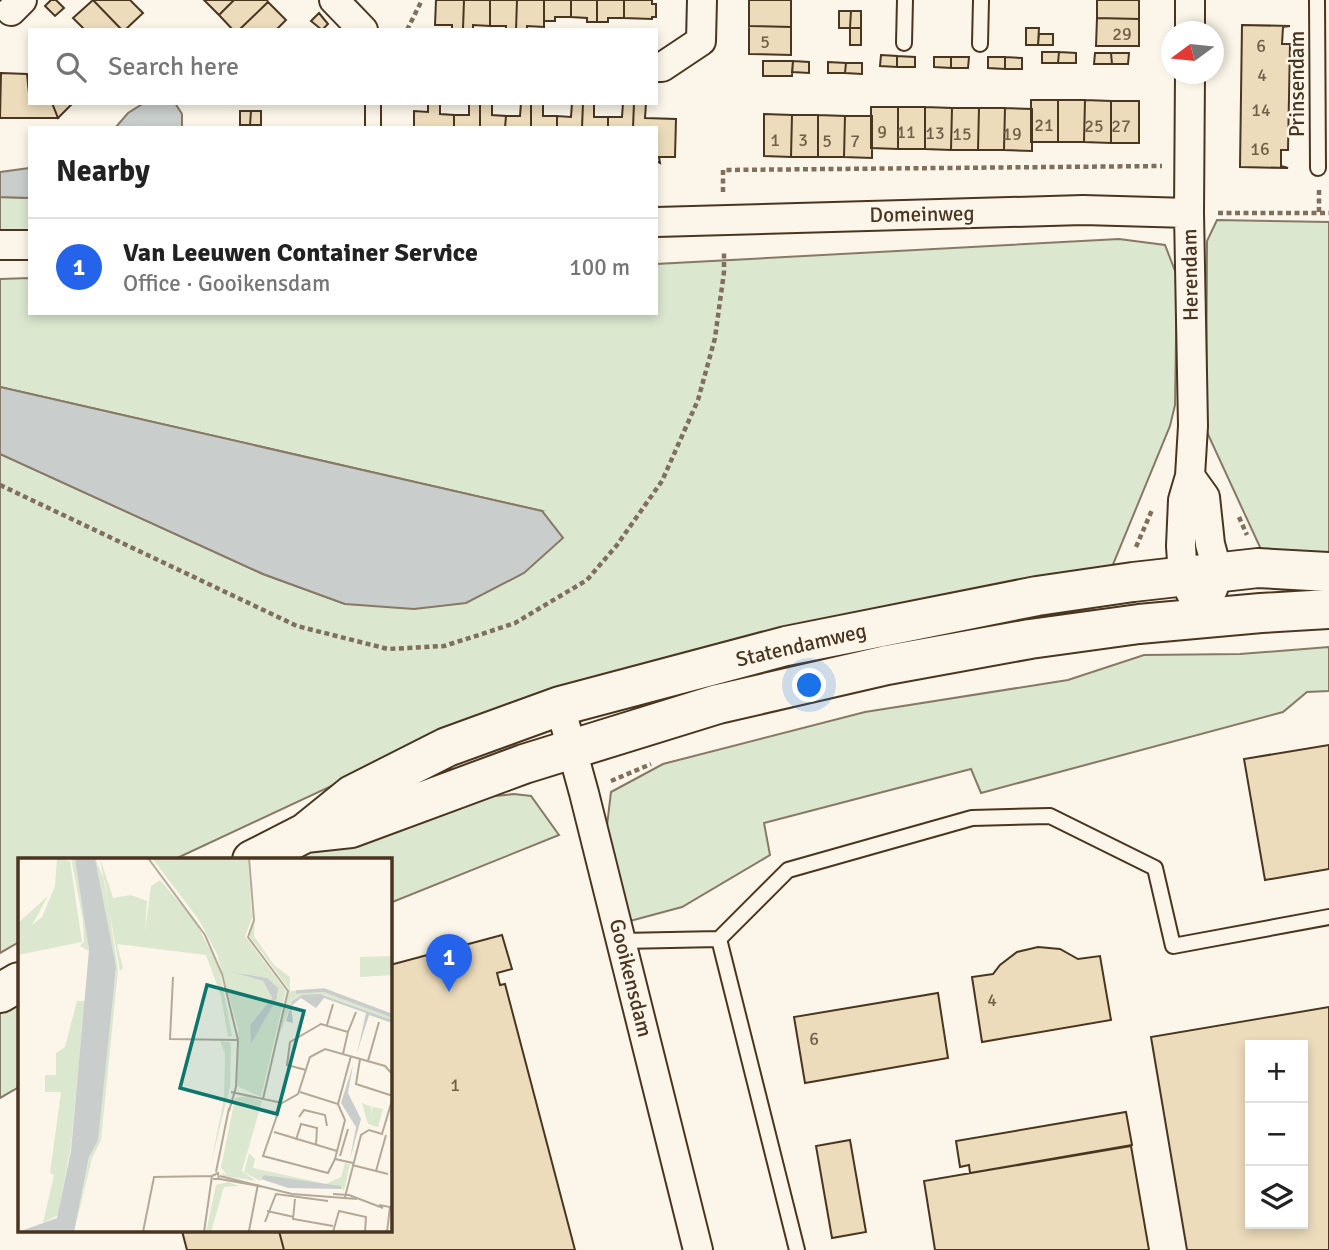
<!DOCTYPE html>
<meta charset="utf-8">
<style>
body{margin:0;font-family:Signika,sans-serif;background:#f6f6f6;color:#222}
.controls{position:absolute;right:21px;bottom:21px;display:grid;overflow:hidden;border-radius:0px;box-shadow:0 4px 10px #0003}
.controls button{width:63px;height:63px;display:grid;place-items:center;padding:0;border:0;border-bottom:2px solid #e0e0e0;background:#fff;color:#222;font:35px sans-serif}
.compass{position:absolute;left:1161px;top:21px;width:63px;height:63px;border-radius:50%;background:#fff;box-shadow:0 4px 10px #0003;rotate:255deg}
.you{position:absolute;left:810px;top:686px;width:24px;height:24px;margin:-18px;border:5px solid #fff;border-radius:50%;background:#1a73e8;box-shadow:0 0 0 10px #1a73e833}
.badge{display:grid;place-items:center;width:46px;height:46px;border-radius:50%;background:#2563eb;color:#fff;font-size:23px;font-weight:700}
.pin{position:absolute;translate:-50% -58px;filter:drop-shadow(0 2px 4px #0008)}
.pin::after{content:'';position:absolute;top:37px;width:24px;height:21px;background:inherit;clip-path:polygon(0 0,100% 0,50% 100%)}
.list{margin:0;padding:0;list-style:none}
h2{display:flex;justify-content:space-between;align-items:center;height:91px;margin:0;padding:0 28px;font-size:30px}
h2 small{font-size:23px;font-weight:400;color:#767676}
.list li{display:grid;grid-template-columns:46px 1fr auto;gap:21px;align-items:center;box-sizing:border-box;height:98px;padding:0 28px;border-top:2px solid #e0e0e0}
.list b{display:block;font-size:26px;white-space:nowrap}
.list p{margin:0;font-size:23px;white-space:nowrap;color:#767676}
.list em{font-size:23px;font-style:normal;color:#767676}
.icon{flex:none;width:38px;height:38px;fill:none;stroke:currentColor;stroke-width:2;stroke-linecap:round;stroke-linejoin:round}
.map{position:relative;flex:none;width:1329px;height:1250px;overflow:hidden}
.search{position:absolute;background:#fff;box-shadow:0 4px 10px #0003;left:28px;top:28px;width:630px;height:77px;display:flex;align-items:center;gap:18px;box-sizing:border-box;padding:0 24px;border-radius:0px;color:#767676;font-size:26px}
.panel{position:absolute;background:#fff;box-shadow:0 4px 10px #0003;left:28px;top:126px;width:630px;height:189px;border-radius:0px}
.map>svg:first-child{display:block}
</style>
<div class="map">
<svg width="1329" height="1250" viewBox="0 0 1329 1250">
<rect width="100%" height="100%" fill="#fbf6e9"/>
<path fill="#dce7d0" stroke="#887966" stroke-width="2" d="M0,197l30,1v41l-30,1z
M1217,220l112,2v338l-64,-2 -59,-128 1,-189z
M1119,239l46,6 12,31 -2,129 -5,21 -58,141 -680,172 -259,121h-154v82l-19,11v-499l263,120 82,30 197,-93 -542,-124v-108l30,-1v35h626v-49z
M1329,647v44l-22,1 -24,20 -302,81 -10,-24 -207,54 6,32 -88,52 -52,14 -24,-87 5,-42 52,-28 202,-52 203,-32 76,-25 96,-1z
M514,794l17,2 28,39 -169,68v-43h-104l142,-57z
M19,996v91l-19,11v-91z"/>
<path fill="#c9cecd" stroke="#887966" stroke-width="2" d="M144,103h31l7,11v14h-67l13,-15z
M30,168v30l-30,-1v-25z
M0,387l542,124 21,27 -39,35 -58,30 -52,6 -69,-5 -82,-30 -263,-120z"/>
<path fill="#ecdcbc" stroke="#4a3520" stroke-width="2" fill-rule="evenodd" d="M51,0h5l8,8 -9,8 -10,-10z
M93,0h37l13,13 -18,17h-3z
M93,0l29,30h-37l-12,-12z
M204,0h30l-15,15z
M234,0h33l1,2 -29,28h-6l-14,-15z
M436,0h28l-1,29h-11v-4h-17z
M464,0h26v26l-17,-1v4h-10z
M490,0h27l-1,30h-10v-4h-16z
M517,0h27v27l-17,-1v4h-11z
M544,0h27v17h-16v4h-11z
M571,0h26v22h-10v-4l-16,-1z
M597,0h27v18h-16v4h-11z
M624,0h28v4h4v13h-4v2l-28,-1z
M749,0h42v27l-42,-1z
M1097,0h42v19l-42,-1z
M268,2l18,18 -10,10h-37z
M839,11h12l-1,17h-11z
M851,11h10v17h-11z
M319,13l9,11 -6,6 -11,-9z
M1097,18l42,1v27h-43z
M1242,25l48,1 -7,1 -1,17h8l-2,106h-7v16l7,2 -48,-1z
M749,26l42,1v28l-42,-1z
M850,28h11v17h-11z
M1026,28h13l-1,17h-12z
M1039,34h14v11h-15z
M1042,52h17l-1,11h-16z
M1059,52l17,1v10h-18z
M1095,53h16l1,11h-18z
M1111,53h18l-1,11h-16z
M881,55l16,1v11l-17,-1z
M897,56l18,1v10h-18z
M934,57h17v11l-17,-1z
M951,57h18l-1,11h-17z
M988,57h17v12l-17,-1z
M1005,57l17,1v11h-17z
M763,61h30l-1,15h-29z
M793,61l16,1v11l-17,-1z
M828,62l18,1 -1,10h-17z
M846,63h16v11l-17,-1z
M1,73l26,1 3,29h22l6,15h-58z
M1031,100h27v42h-27z
M1058,100h27l-1,42h-26z
M1085,100l26,1v42l-27,-1z
M1111,101h28v42h-28z
M52,103h21l-15,15z
M428,103h12v11l14,1v13h-40v-17l14,1z
M469,103h11v25h-26v-13h15z
M480,103h12v12l14,1 -1,12h-25z
M521,103h10v25h-26l1,-12h14z
M531,103h12v13h14v12h-26z
M572,103h11l-1,25h-25v-12l14,1z
M583,103h11v14h14v11h-26z
M623,103h11l-1,25h-25v-11h14z
M634,103h12l-1,15 31,1 -1,38h-16l1,6 -4,-2v-33h-23z
M871,107h27v42l-27,-1z
M898,107h27v42h-27z
M925,107l27,1 -1,42 -26,-1z
M952,108h27l-1,42h-27z
M979,108h26l-1,42h-26z
M1005,108l27,1v42l-28,-1z
M240,111h11l-1,14h-10z
M251,111h10v14h-11z
M764,114l28,1 -1,42 -27,-1z
M792,115h26v42h-27z
M818,115l27,1 -1,41h-26z
M845,116h27v42l-28,-1z
M1329,745v124l-64,11 -21,-121z
M502,935l10,34 -15,4 3,12 5,-1 70,266h-291l-5,-19h111v-266z
M1038,947l22,2 18,10 22,-3 11,64 -129,22 -10,-65 21,-3 7,-9 17,-13z
M938,993l10,65 -143,25 -11,-66z
M1329,1007v243h-142l-36,-213zM1250,1045h53v179h-53z
M1126,1112l6,33 -162,28 -1,-8 -9,2 -4,-26z
M850,1140l16,92 -34,6 -16,-92z
M1131,1146l18,104h-214l-11,-69z
M182,1231h97l5,19h-97z"/>
<g fill="none" stroke-linecap="round" stroke-linejoin="round">
<defs>
<path id="service" d="M1317,0l1,168
M904,43l1,-43
M980,44l1,-44
M373,128v-25
M719,939l78,311
M622,941l97,-2 69,-69 184,-52 78,-2 105,52 18,78 156,-29"/>
<path id="minor" d="M334,0l29,30
M1190,0v32
M11,11l11,-11
M656,67h6l39,-26 1,-41
M1190,74l-1,139 4,213 -3,50 -7,24 -2,46 2,31 20,41
M656,222l427,-12 106,3
M0,245h30
M1190,476l15,21 5,47 8,29 -5,16
M560,706l24,87 114,457"/>
<path id="secondary" d="M305,833l46,-5 173,-64 194,-60 169,-39 143,-26 109,-15 122,-11 68,-4
M252,860l53,-27 47,-38 95,-48 113,-41 226,-60 251,-50 96,-14 125,-14 71,4
M0,993l19,-11"/>
</defs>
<use href="#service" stroke="#4a3520" stroke-width="18"/>
<use href="#minor" stroke="#4a3520" stroke-width="32"/>
<use href="#secondary" stroke="#4a3520" stroke-width="42"/>
<path stroke="#7f6f5c" stroke-width="4.5" stroke-dasharray="5 3.5" stroke-linecap="butt" d="M407,30l15,-30
M1319,190v23
M723,192v-22l439,-4
M1218,213h111
M0,485l297,141 91,23 56,-3 38,-12 33,-11 72,-43 30,-35 45,-64 36,-81 17,-62 9,-66v-22
M1239,517l8,18
M1136,547l16,-37
M611,781l40,-17"/>
<use href="#service" stroke="#fbf6e9" stroke-width="14"/>
<use href="#minor" stroke="#fbf6e9" stroke-width="28"/>
<use href="#secondary" stroke="#fbf6e9" stroke-width="38"/>
</g>
<g text-anchor="middle" stroke-width="5" stroke-linejoin="round" paint-order="stroke">
<g font-size="18" fill="#725f47">
<text x="1122" y="40">29</text>
<text x="765" y="48">5</text>
<text x="1261" y="52">6</text>
<text x="1262" y="81">4</text>
<text x="1261" y="116">14</text>
<text x="1044" y="131">21</text>
<text x="1094" y="132">25</text>
<text x="1121" y="132">27</text>
<text x="882" y="138">9</text>
<text x="906" y="138">11</text>
<text x="935" y="139">13</text>
<text x="962" y="140">15</text>
<text x="1012" y="140">19</text>
<text x="775" y="146">1</text>
<text x="803" y="146">3</text>
<text x="827" y="147">5</text>
<text x="855" y="147">7</text>
<text x="1260" y="155">16</text>
<text x="992" y="1006">4</text>
<text x="814" y="1045">6</text>
<text x="455" y="1091">1</text>
</g>
<g font-size="21" fill="#4a3520" stroke="#fbf6e9">
<text transform="translate(1297 84) rotate(-90)" y="7">Prinsendam</text>
<text transform="translate(922 214) rotate(-1)" y="7">Domeinweg</text>
<text transform="translate(1190 275) rotate(-91)" y="7">Herendam</text>
<text transform="translate(801 645) rotate(-13)" y="7">Statendamweg</text>
<text transform="translate(631 978) rotate(76)" y="7">Gooikensdam</text>
</g>
</g>
<g transform="translate(18 858)">
<rect width="374" height="374" fill="#fbf6e9"/>
<path d="M39,0l13,3 12,81 -64,13v-32l30,-27 -16,29 10,-8 13,-31zM53,0h4l5,21 9,72 -9,-5 4,-5 -1,-20zM77,0l10,24 13,88 -17,170 -9,18 -18,74 16,-78 26,-184zM82,0l13,40 18,-3 16,6 -2,31 6,-46 9,-6 35,41 24,46 13,69 -4,1 -7,-41 -15,-41 -89,-11 6,24 -3,3zM134,0h96l4,60 -7,18 41,55 -25,106 -24,-11 1,-57 -21,-75 -18,-34zM215,114l34,6 11,17 -27,49 -1,-19 22,-27 -9,-17zM237,61l-1,17 20,29 16,12v14l32,-2 70,26v5l-68,-25h-22l-10,6 -13,35 10,-47 -41,-55zM374,98v19l-32,2v-20zM59,143h8l-14,145 -13,69 -15,8 11,-48 -4,-2 11,-81h-16v-17h11v-22l9,-6zM202,183l10,1 1,5 -1,39 -20,82 14,-70 1,-44zM228,238l16,5 -20,70 14,10 -32,-5 -4,-4 7,3 -6,-7 14,-70zM344,245l10,4 -2,9 3,-9 10,2 -5,18 -10,-3zM231,295l6,6 -2,9 73,16 15,-7 4,-14 5,1 -6,27 -3,-5 -16,1 -61,-12 -4,6 -16,-9zM210,324l11,4 -15,1 -13,45h-5l10,-47z" fill="#dce7d0" fill-rule="evenodd"/>
<path d="M57,0h20l21,109 -18,173 -9,17 -15,75h-56l39,-14 14,-67 18,-201zM214,114l35,6 11,10 -1,10 -26,46 -1,-19 22,-27 -9,-17zM302,136l72,26v3l-23,-8 -12,38 9,-40 -42,-15 -8,10 -15,-10 -10,8 2,17 -7,-2 6,-20 10,-6zM335,207l-5,28 13,26 -11,40 6,-32 -15,-24zM246,317l77,11 1,3 -54,-1 -27,-9z" fill="#c9cecd"/>
<path fill="none" stroke="#c9cecd" stroke-width="3.5" d="M278,134l28,-2 69,26"/>
<path fill="none" stroke="#b4a999" stroke-width="2" d="M130,0l57,77 17,39 16,66 -2,47 -7,24M231,0l5,62 -6,17 40,54 -25,108M155,119l-3,62 68,1M309,167l6,-21M330,174l8,-20M342,201l-4,25 37,12M350,203l11,-39M288,212l-19,-5 3,-23 31,-18 27,8 -5,22M213,234l51,11 16,-9 12,-37 15,-8 60,17 8,9M282,234l38,12 7,16 -10,39M263,246l-18,52 65,17 7,-14 18,4M320,246l13,-48M281,259l5,-7 21,5 2,11M256,274l63,19M278,282l5,-16 16,4 -1,17M322,298l8,-27M334,307l36,9M358,313l10,-36M198,314l13,-64M202,318l72,18 65,5M202,321l44,8M240,326l-9,47 9,1M315,336l16,1 34,13M327,339l16,-62 8,-5 13,4 11,-37M277,341l-2,20 40,7M361,347l11,2 -3,25M249,353l27,6M247,364l11,-28 52,7M125,374l11,-55 58,-1M186,374l8,-56 6,-3 1,6h-6M315,374l6,-21 27,6 -1,15"/>
<path fill="#0f766e" fill-opacity="0.15" stroke="#0f766e" stroke-width="3.5" d="M189,127l97,26 -27,103 -97,-26z"/>
<rect width="374" height="374" fill="none" stroke="#4a3520" stroke-width="3.5"/>
</g>
</svg>
<div class="controls">
<button>+</button>
<button>−</button>
<button><svg class="icon" aria-label="layers" viewBox="0 0 24 24"><path d="M12 4l9 5-9 5-9-5zM3 14l9 5 9-5"/></svg></button>
</div>
<svg class="compass" viewBox="-18 -18 36 36"><path d="M0-13l5 13h-10z" fill="#e53935"/><path d="M0 13l5-13h-10z" fill="#767676"/></svg>
<div class="you"></div>
<div class="pin badge" style="left:449px;top:992px">1</div>
<div class="search"><svg class="icon" aria-label="search" viewBox="0 0 24 24"><circle cx="10" cy="10" r="6"/><path d="M15 15l6 6"/></svg>Search here</div>
<section class="panel">
<h2>Nearby<small></small></h2>
<ul class="list">
<li><span class="badge">1</span><div><b>Van Leeuwen Container Service</b><p>Office · Gooikensdam</p></div><em>100 m</em></li>
</ul>
</section>
</div>
